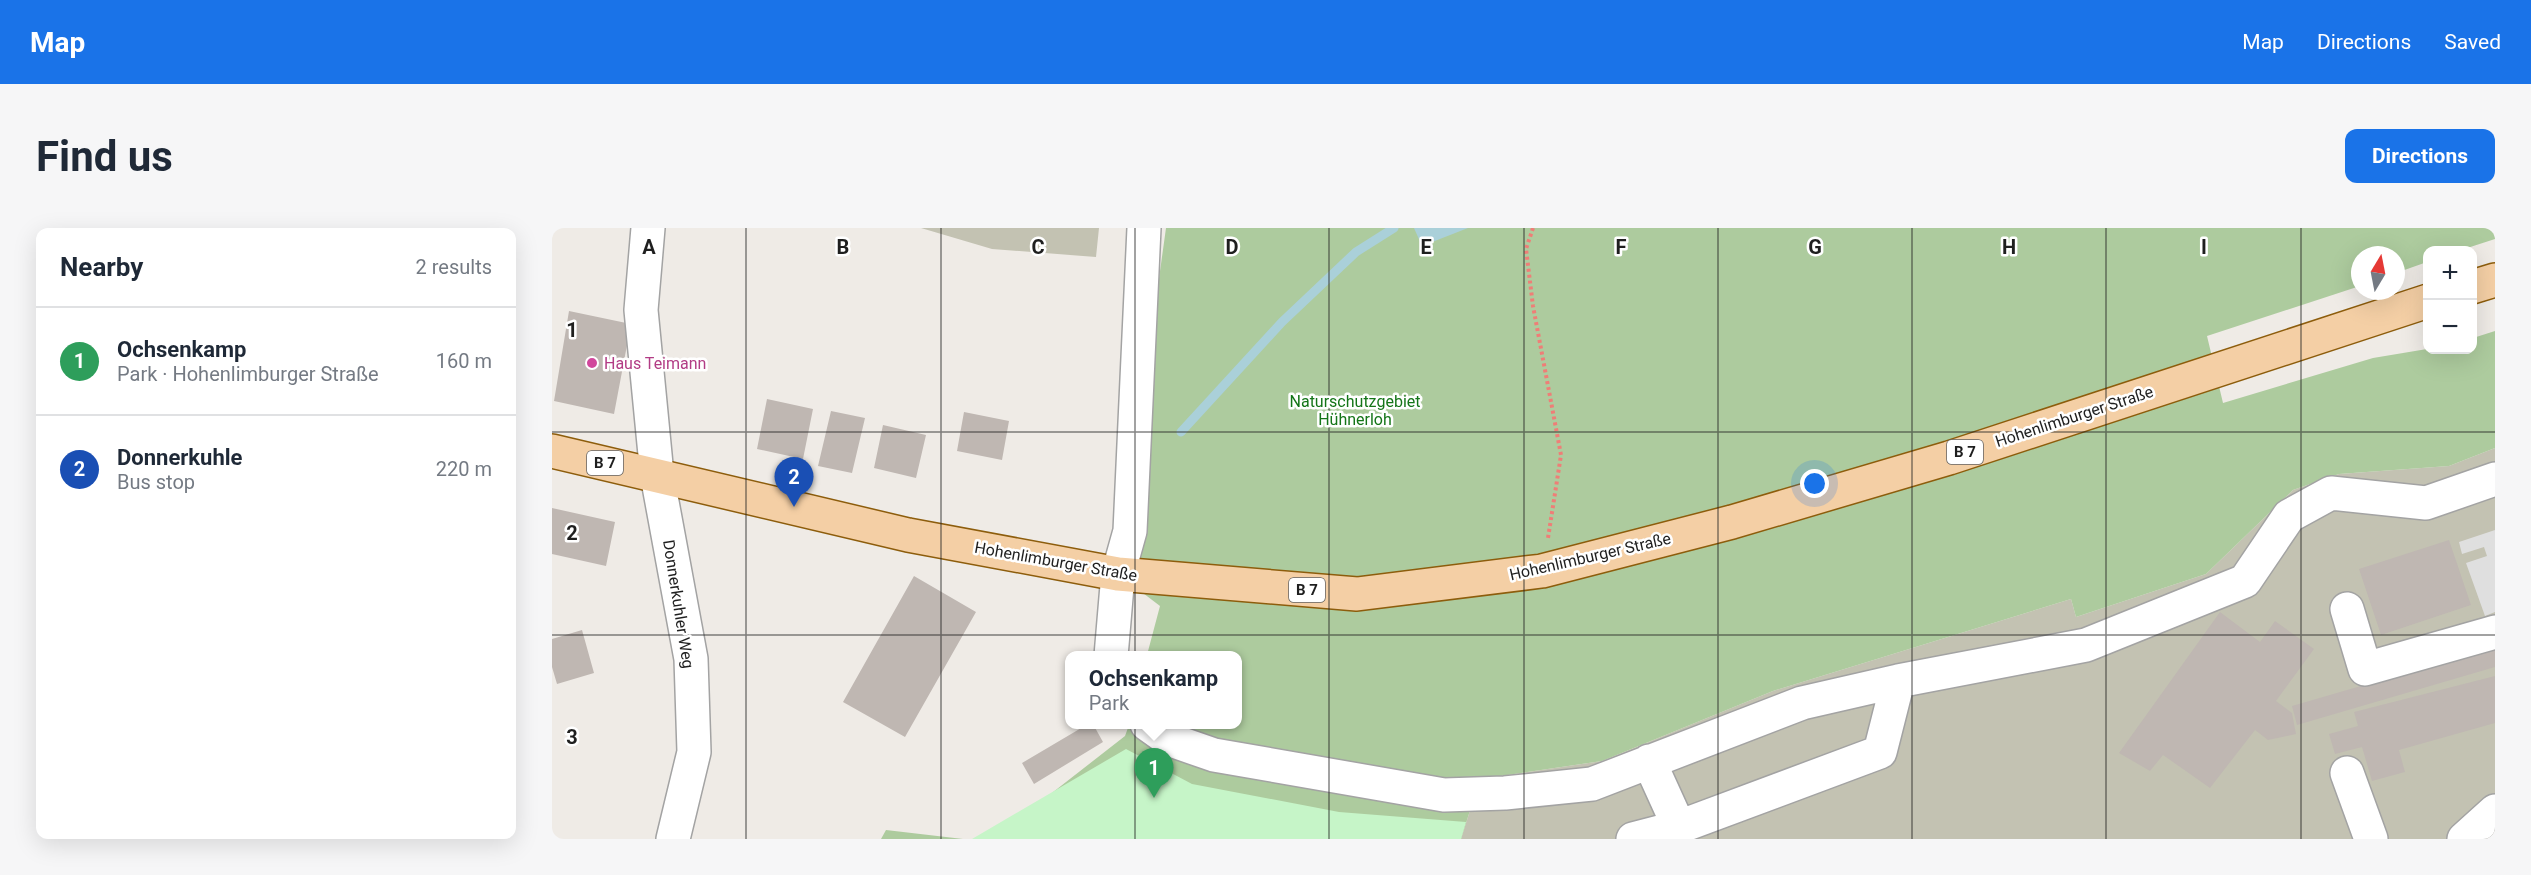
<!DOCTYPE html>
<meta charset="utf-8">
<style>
body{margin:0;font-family:Roboto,sans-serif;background:#f6f6f7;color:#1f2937}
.controls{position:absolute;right:18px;top:18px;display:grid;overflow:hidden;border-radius:12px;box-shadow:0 6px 24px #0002}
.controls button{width:54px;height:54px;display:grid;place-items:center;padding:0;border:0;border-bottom:2px solid #e0e1e3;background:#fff;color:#1f2937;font:30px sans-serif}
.compass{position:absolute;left:1799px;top:18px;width:54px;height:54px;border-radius:50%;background:#fff;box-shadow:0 6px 24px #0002;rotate:10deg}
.you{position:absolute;left:1263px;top:256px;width:21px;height:21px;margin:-15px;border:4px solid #fff;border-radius:50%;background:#1a73e8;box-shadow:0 0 0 9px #1a73e833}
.badge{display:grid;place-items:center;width:39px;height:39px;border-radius:50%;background:#1a73e8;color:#fff;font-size:20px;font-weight:700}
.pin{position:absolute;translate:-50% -50px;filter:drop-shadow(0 2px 3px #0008)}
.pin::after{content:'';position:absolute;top:32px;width:21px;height:18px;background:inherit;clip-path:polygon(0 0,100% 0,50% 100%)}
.popup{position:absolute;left:513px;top:423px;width:177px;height:78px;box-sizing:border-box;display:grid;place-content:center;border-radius:12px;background:#fff;filter:drop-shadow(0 2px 4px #0005);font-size:20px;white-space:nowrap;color:#747a83}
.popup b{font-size:22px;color:#1f2937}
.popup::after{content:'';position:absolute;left:50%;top:100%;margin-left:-12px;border:12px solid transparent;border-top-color:#fff}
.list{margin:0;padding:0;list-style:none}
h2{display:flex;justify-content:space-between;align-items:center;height:78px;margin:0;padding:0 24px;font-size:26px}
h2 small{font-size:20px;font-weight:400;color:#747a83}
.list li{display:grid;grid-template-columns:39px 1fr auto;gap:18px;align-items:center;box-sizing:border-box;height:108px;padding:0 24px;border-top:2px solid #e0e1e3}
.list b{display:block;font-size:22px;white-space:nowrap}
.list p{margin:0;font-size:20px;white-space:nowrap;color:#747a83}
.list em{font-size:20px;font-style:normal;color:#747a83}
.map{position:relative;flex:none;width:1943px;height:611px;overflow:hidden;border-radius:12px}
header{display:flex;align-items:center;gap:36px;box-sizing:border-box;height:84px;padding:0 30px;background:#1a73e8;color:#fff}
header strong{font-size:28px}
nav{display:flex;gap:33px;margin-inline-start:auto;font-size:21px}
.intro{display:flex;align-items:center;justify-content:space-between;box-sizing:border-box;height:144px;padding:0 36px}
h1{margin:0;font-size:42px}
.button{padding:15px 27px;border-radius:12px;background:#1a73e8;color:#fff;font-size:21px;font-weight:700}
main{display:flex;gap:36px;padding:0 36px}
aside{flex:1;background:#fff;border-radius:12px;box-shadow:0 6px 24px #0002}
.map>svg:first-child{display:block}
</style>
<header>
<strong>Map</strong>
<nav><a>Map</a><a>Directions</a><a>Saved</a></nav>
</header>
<div class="intro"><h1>Find us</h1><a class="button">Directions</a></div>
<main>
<aside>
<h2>Nearby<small>2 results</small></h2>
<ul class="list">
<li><span class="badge" style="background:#2e9e5b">1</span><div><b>Ochsenkamp</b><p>Park · Hohenlimburger Straße</p></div><em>160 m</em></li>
<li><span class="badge" style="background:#1a4fb4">2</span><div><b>Donnerkuhle</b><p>Bus stop</p></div><em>220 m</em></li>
</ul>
</aside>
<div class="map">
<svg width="1943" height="611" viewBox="0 0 1943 611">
<rect width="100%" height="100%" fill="#efebe6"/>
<path fill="#c3c2b2" d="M369,0h178l-3,29 -104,-8z
M1943,220v391h-1034l19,-60 122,-18 171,-70 298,-92 5,18 130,-43 87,-84 46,-16 110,-8z"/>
<path fill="#adcb9e" d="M614,0h1329v11l-34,11h-33l-1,12 -31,11v-18h-36v31l-153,50 16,67 150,-45 54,-9 45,1 1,-12 22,-7v117l-46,18 -110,8 -46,16 -87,84 -130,43 -5,-18 -298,92 -171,70 -122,18 -19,60h-468l132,-103 4,-11 109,-1v-68l-91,-1 13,-49 -42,-32z
M334,602l77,9h-82z"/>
<path fill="#c6f5c8" d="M574,521l66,35 147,28 127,10 -5,17h-489z"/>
<path fill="#dfdfdf" d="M1943,302v82l-10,4 -19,-53 21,-7 -3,-9 -22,7 -3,-12z"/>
<path fill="#aad0d9" d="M862,0h54l-46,18z"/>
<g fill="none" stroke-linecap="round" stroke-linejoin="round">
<path stroke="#aad0d9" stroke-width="9" d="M629,204l101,-110 74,-70 38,-24"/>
</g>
<path fill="#bfb7b2" d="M17,83l62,13 -17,90 -60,-13z
M215,171l46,10 -10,50 -46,-10z
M279,183l34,7 -13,55 -34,-7z
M412,184l45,9 -7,39 -45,-9z
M331,197l43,10 -10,43 -42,-10z
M0,280l63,14 -9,44 -54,-12z
M1897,312l22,65 -90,30 -22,-66z
M362,348l62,36 -71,125 -62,-35z
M1668,384l40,30 15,-21 39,28 -38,52 16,12 4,21 -28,6 -13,-10 -45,58 -47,-33 -13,16 -31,-18z
M30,402l12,43 -37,11 -5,-17v-28z
M1943,419v20l-198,58 -5,-19z
M1943,448v47l-96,27 6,22 -33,9 -10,-34 -27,7 -6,-20 29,-8 -4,-14z
M536,496h5l10,18 -69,42 -12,-21z"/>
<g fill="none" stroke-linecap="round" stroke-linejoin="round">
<defs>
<path id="minor" d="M96,0l-7,82 16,165 34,184 3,93 -21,87
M1795,381l18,60 130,-37
M559,428l7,-82 12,-43 14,-303
M595,496l21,15 46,16 230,40 61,-2 87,-9 210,-81 96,-22 188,-36 159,-64 44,-65 42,-23 95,10 69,-24
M1795,545l24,66
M1081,611l46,-12 -30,-66
M1119,611l8,-12 201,-75 18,-71
M1912,611l31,-28"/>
<path id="major" d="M1920,59l23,-7
M0,223l356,84 210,39 239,20 185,-23 190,-49 217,-64 479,-157"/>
</defs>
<use href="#minor" stroke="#a3a3a3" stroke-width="36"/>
<use href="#major" stroke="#8d5d0c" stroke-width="36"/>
<path stroke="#ef7e77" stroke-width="4" stroke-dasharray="3 3" stroke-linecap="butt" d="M981,0l-7,21 7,57 28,149 -13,83"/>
<use href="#minor" stroke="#fff" stroke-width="33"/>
<use href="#major" stroke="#f4cfa5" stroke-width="33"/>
</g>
<path fill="none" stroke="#1f1f1f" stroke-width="1.5" stroke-opacity="0.55" d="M194,0v611M389,0v611M583,0v611M777,0v611M972,0v611M1166,0v611M1360,0v611M1554,0v611M1749,0v611M0,204h1943M0,407h1943"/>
<circle fill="#d1479c" stroke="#fff" stroke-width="2" cx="40" cy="135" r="6"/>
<g text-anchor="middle" stroke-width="5" stroke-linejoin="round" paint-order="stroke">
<g fill="#fff" stroke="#626262" stroke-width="1.5">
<rect x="1395" y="212" width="36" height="24" rx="4.5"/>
<rect x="35" y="223" width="36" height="24" rx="4.5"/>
<rect x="737" y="350" width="36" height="24" rx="4.5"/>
</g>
<g font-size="15" font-weight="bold" fill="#1f1f1f">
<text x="1413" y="229">B 7</text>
<text x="53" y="240">B 7</text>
<text x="755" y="367">B 7</text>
</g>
<g font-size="16" fill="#b23c85" stroke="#fff" text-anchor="start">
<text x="52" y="141">Haus Teimann</text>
</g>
<g font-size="16" fill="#147518" stroke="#fff">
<text x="803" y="179">Naturschutzgebiet<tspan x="803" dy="18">Hühnerloh</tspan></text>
</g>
<g font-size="16" fill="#1f1f1f" stroke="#fff">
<text transform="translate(1522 188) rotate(-18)" y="6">Hohenlimburger Straße</text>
<text transform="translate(1038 328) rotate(-13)" y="6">Hohenlimburger Straße</text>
<text transform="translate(504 333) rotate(10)" y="6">Hohenlimburger Straße</text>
<text transform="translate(127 376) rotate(81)" y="6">Donnerkuhler Weg</text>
</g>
</g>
<g font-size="20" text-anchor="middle" font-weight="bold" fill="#1f1f1f" stroke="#fff" stroke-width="5" stroke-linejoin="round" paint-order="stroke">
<text x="97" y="26">A</text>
<text x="291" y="26">B</text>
<text x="486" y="26">C</text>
<text x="680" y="26">D</text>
<text x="874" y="26">E</text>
<text x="1069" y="26">F</text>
<text x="1263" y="26">G</text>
<text x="1457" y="26">H</text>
<text x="1652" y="26">I</text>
<text x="20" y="109">1</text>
<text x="20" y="312">2</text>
<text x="20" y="516">3</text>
</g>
</svg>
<div class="controls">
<button>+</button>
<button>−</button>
</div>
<svg class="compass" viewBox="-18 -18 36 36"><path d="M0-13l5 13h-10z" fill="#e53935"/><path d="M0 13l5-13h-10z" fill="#747a83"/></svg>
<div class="you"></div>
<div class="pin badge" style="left:602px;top:570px;background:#2e9e5b">1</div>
<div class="popup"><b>Ochsenkamp</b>Park</div>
<div class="pin badge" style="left:242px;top:279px;background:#1a4fb4">2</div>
</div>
</main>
